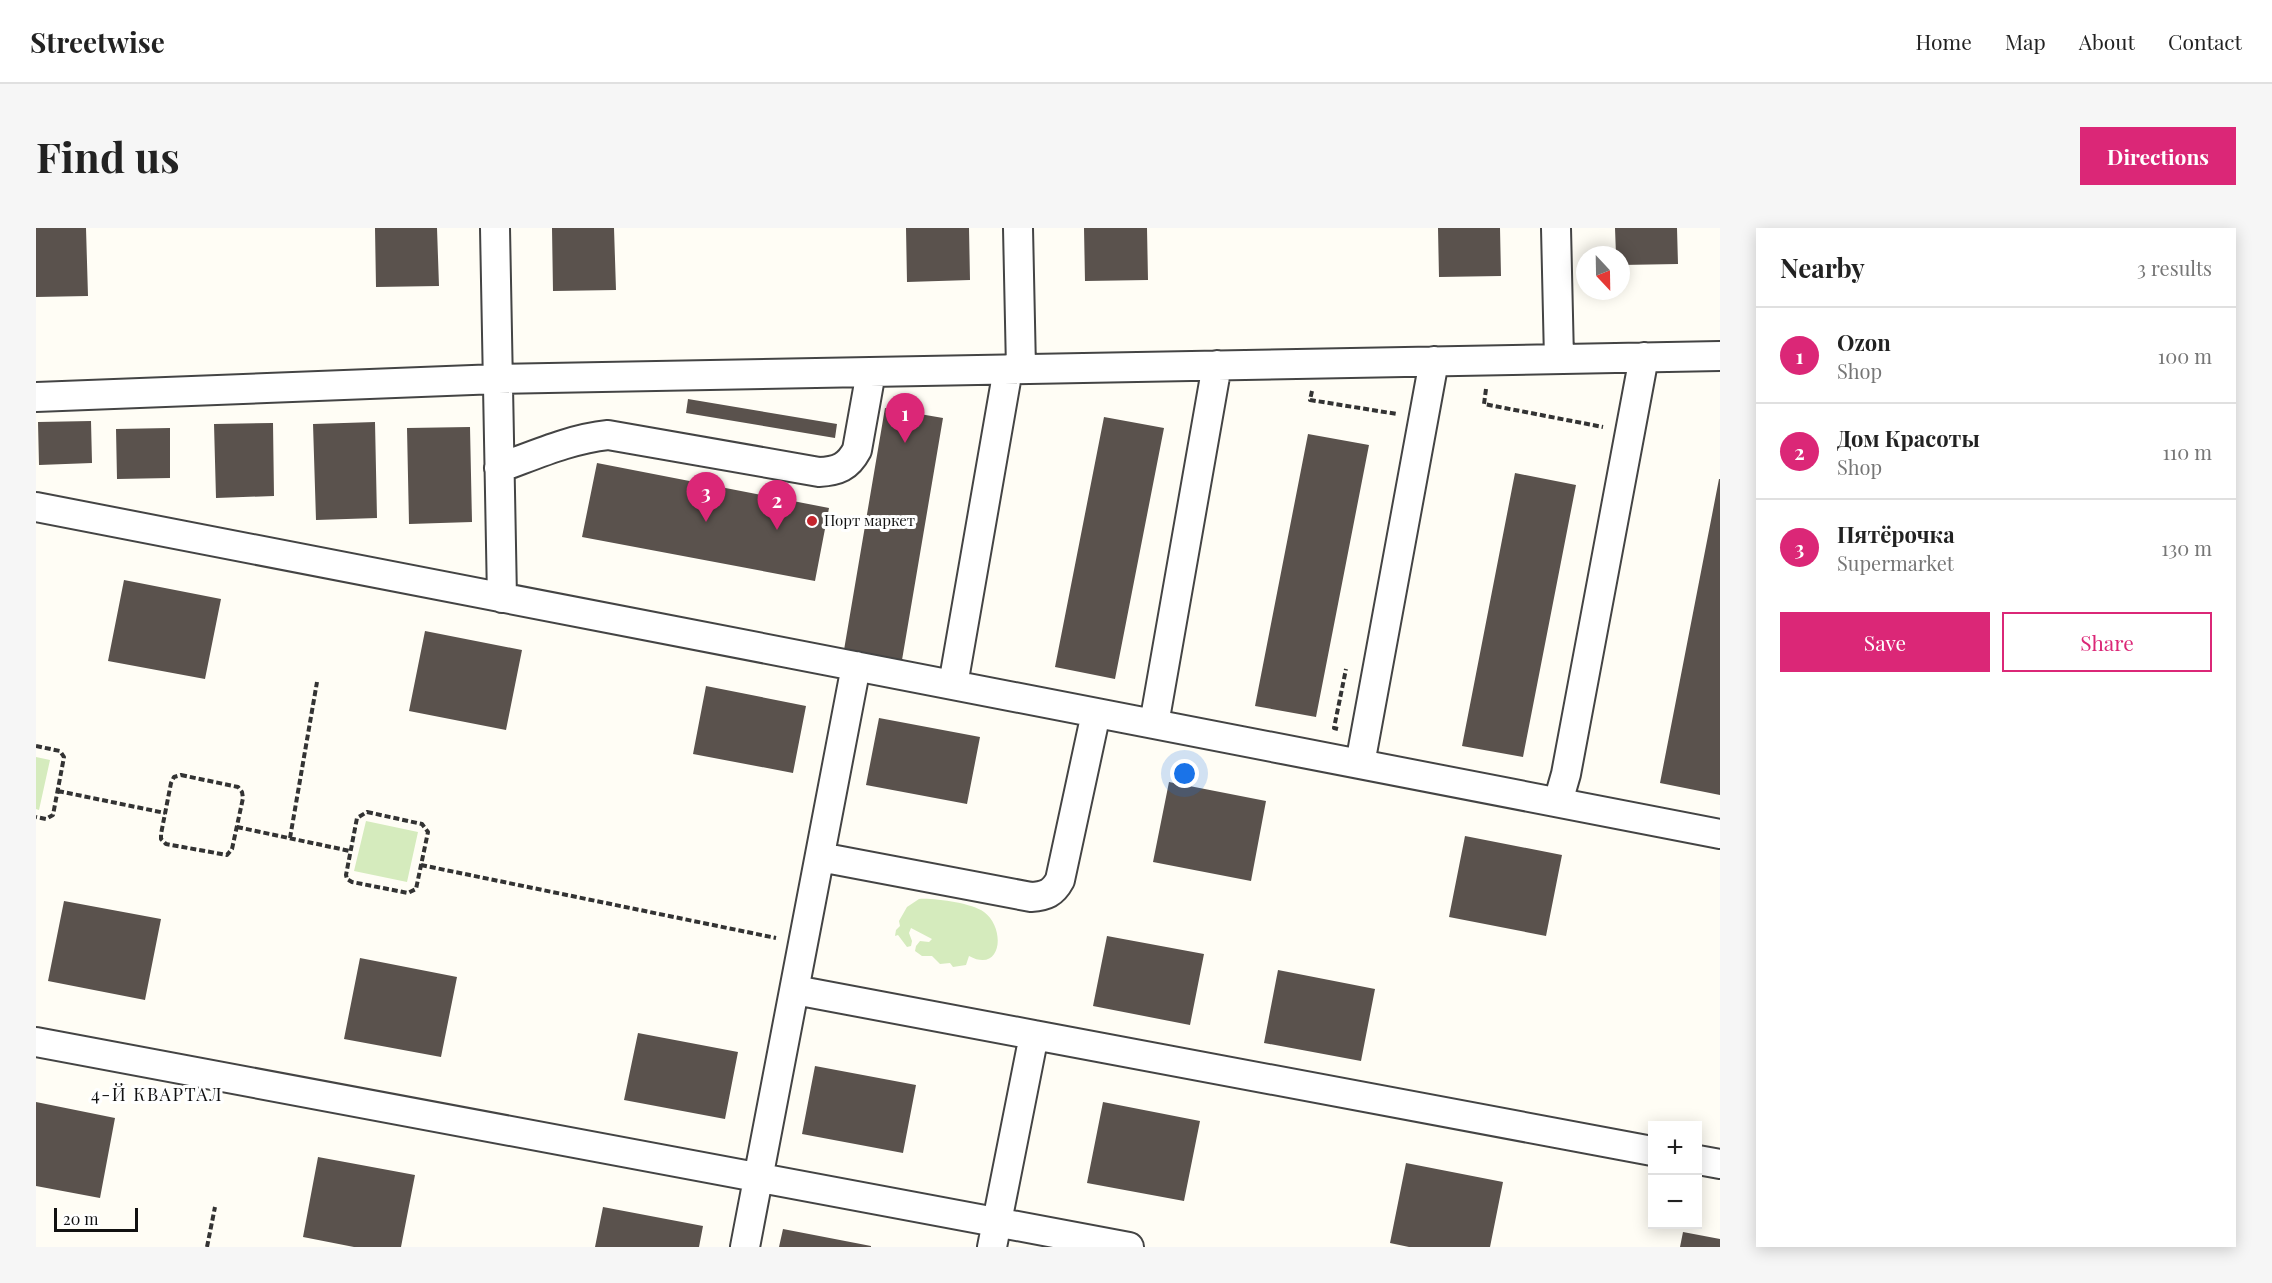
<!DOCTYPE html>
<meta charset="utf-8">
<style>
body{margin:0;font-family:"Playfair Display",serif;background:#f6f6f6;color:#222}
.controls{position:absolute;right:18px;bottom:18px;display:grid;overflow:hidden;border-radius:0px;box-shadow:0 3px 15px #0003}
.controls button{width:54px;height:54px;display:grid;place-items:center;padding:0;border:0;border-bottom:2px solid #e0e0e0;background:#fff;color:#222;font:30px sans-serif}
.compass{position:absolute;left:1540px;top:18px;width:54px;height:54px;border-radius:50%;background:#fff;box-shadow:0 3px 15px #0003;rotate:158deg}
.scale{position:absolute;left:18px;bottom:15px;width:84px;box-sizing:border-box;padding-left:6px;border:3px solid #111;border-top:0;font-size:16px;line-height:21px;white-space:nowrap;color:#111;-webkit-text-stroke:4px #fff;paint-order:stroke}
.you{position:absolute;left:1149px;top:546px;width:21px;height:21px;margin:-15px;border:4px solid #fff;border-radius:50%;background:#1a73e8;box-shadow:0 0 0 9px #1a73e833}
.badge{display:grid;place-items:center;width:39px;height:39px;border-radius:50%;background:#db2777;color:#fff;font-size:20px;font-weight:700}
.pin{position:absolute;translate:-50% -50px;filter:drop-shadow(0 2px 3px #0008)}
.pin::after{content:'';position:absolute;top:32px;width:21px;height:18px;background:inherit;clip-path:polygon(0 0,100% 0,50% 100%)}
.list{margin:0;padding:0;list-style:none}
h2{display:flex;justify-content:space-between;align-items:center;height:78px;margin:0;padding:0 24px;font-size:26px}
h2 small{font-size:20px;font-weight:400;color:#767676}
.list li{display:grid;grid-template-columns:39px 1fr auto;gap:18px;align-items:center;box-sizing:border-box;height:96px;padding:0 24px;border-top:2px solid #e0e0e0}
.list b{display:block;font-size:22px;white-space:nowrap}
.list p{margin:0;font-size:20px;white-space:nowrap;color:#767676}
.list em{font-size:20px;font-style:normal;color:#767676}
.actions{display:flex;gap:12px;padding:18px 24px}
.actions a{flex:1;padding:14px 0;border:2px solid #db2777;border-radius:0px;text-align:center;font-size:21px;color:#db2777}
.actions .main{background:#db2777;color:#fff}
.map{position:relative;flex:none;width:1684px;height:1019px;overflow:hidden;border-radius:0px}
header{display:flex;align-items:center;gap:36px;box-sizing:border-box;height:84px;padding:0 30px;background:#fff;border-bottom:2px solid #e0e0e0}
header strong{font-size:28px}
nav{display:flex;gap:33px;margin-inline-start:auto;font-size:21px}
.intro{display:flex;align-items:center;justify-content:space-between;box-sizing:border-box;height:144px;padding:0 36px}
h1{margin:0;font-size:42px}
.button{padding:15px 27px;border-radius:0px;background:#db2777;color:#fff;font-size:21px;font-weight:700}
main{display:flex;gap:36px;padding:0 36px}
aside{flex:1;background:#fff;border-radius:0px;box-shadow:0 3px 15px #0003}
.map>svg:first-child{display:block}
</style>
<header>
<strong>Streetwise</strong>
<nav><a>Home</a><a>Map</a><a>About</a><a>Contact</a></nav>
</header>
<div class="intro"><h1>Find us</h1><a class="button">Directions</a></div>
<main>
<div class="map">
<svg width="1684" height="1019" viewBox="0 0 1684 1019">
<rect width="100%" height="100%" fill="#fffdf5"/>
<path fill="#d5ebbd" d="M0,529l14,3 -11,50 -3,-1z
M330,593l52,11 -11,50 -53,-11z
M883,671c16,-1 52,4 65,13 22,16 18,62 -15,44l-3,9 -13,2 -3,-4 -10,1 -8,-8h-10l-7,-5 1,-5 4,-5 9,1 3,-3 -21,-11 -2,5 3,8 -1,5 -4,1 -9,-12 -3,1 1,-6 4,-4 -1,-5 8,-14z"/>
<path fill="#5a524d" d="M0,0h50l2,68 -52,1z
M339,0h62l2,58 -63,1z
M516,0h62l2,62 -63,1z
M870,0h63l1,52 -63,2z
M1048,0h63l1,52 -63,1z
M1402,0h62l1,48 -62,1z
M1579,0h62l1,36 -57,1v-10h-5z
M652,171l149,25 -2,14 -149,-25z
M849,180l58,10 -41,242 -58,-10z
M1068,189l60,11 -49,251 -60,-12z
M55,193l1,42 -53,2 -1,-43z
M339,194l2,96 -61,2 -3,-96z
M237,195l1,73 -58,2 -2,-74z
M434,199l2,95 -63,2 -2,-96z
M134,200v50l-53,1 -1,-50z
M1272,206l61,11 -53,272 -61,-11z
M561,235l232,45 -14,73 -233,-44z
M1479,245l61,12 -53,272 -61,-11z
M1683,251h1v316l-60,-12z
M88,352l97,19 -16,80 -97,-18z
M389,403l97,19 -16,80 -97,-19z
M670,458l100,20 -13,67 -100,-19z
M843,490l101,19 -13,67 -101,-19z
M1133,554l97,19 -15,80 -98,-19z
M1429,608l97,19 -16,81 -97,-19z
M28,673l97,18 -16,81 -97,-19z
M1071,708l97,18 -14,71 -97,-19z
M324,730l97,19 -16,80 -97,-18z
M1242,742l97,19 -14,72 -97,-18z
M602,805l100,19 -13,67 -101,-19z
M779,838l101,19 -13,68 -101,-19z
M0,874l79,16 -15,80 -64,-12z
M1067,874l97,19 -16,80 -97,-18z
M282,929l97,18 -14,72h-47l-51,-10z
M1370,935l97,19 -13,65h-81l-19,-4z
M567,979l100,19 -4,21h-104z
M747,1001l88,17v1h-92z
M1647,1004l37,7v8h-40z"/>
<g fill="none" stroke-linecap="round" stroke-linejoin="round">
<defs>
<path id="minor" d="M459,0l7,370
M982,0l3,141
M1520,0l3,131
M0,169l462,-18 1222,-23
M463,240c36,-13 71,-29 109,-33l211,37c19,-1 29,-5 38,-22l14,-78
M0,279l1684,327
M917,457l55,-316
M1118,496l63,-359
M1324,536l74,-403
M1522,574l8,-28 78,-417
M784,629l211,40c15,-1 22,-4 29,-17l36,-167
M759,762l239,45 -42,212
M998,807l618,116
M0,814l1093,205
M1662,932l22,4
M709,1019l111,-581"/>
</defs>
<use href="#minor" stroke="#444" stroke-width="32"/>
<path stroke="#333" stroke-width="4" stroke-dasharray="6 3" stroke-linecap="butt" d="M1450,161l-2,15 119,23
M1276,163l-2,9 87,14
M1302,501l-4,-1 12,-59
M0,518l24,5 4,6 -11,58 -7,4 -10,-2
M145,547l57,12 4,5 1,6 -11,51 -5,6 -61,-11 -5,-5v-5l10,-51 3,-6z
M22,563l107,22
M331,584l55,12 6,8 -12,57 -8,4 -56,-11 -5,-3 -1,-4 11,-57z
M201,599l113,24
M254,610l27,-156
M385,637l355,73
M171,1019l8,-40"/>
<use href="#minor" stroke="#fff" stroke-width="28"/>
</g>
<circle fill="#c4262e" stroke="#fff" stroke-width="2" cx="776" cy="293" r="6"/>
<g text-anchor="middle" stroke-width="6" stroke-linejoin="round" paint-order="stroke">
<g font-size="15" fill="#111" stroke="#fff" text-anchor="start">
<text x="788" y="298">Порт маркет</text>
</g>
<g font-size="18" letter-spacing="1.5" fill="#111" stroke="#fff">
<text x="121" y="873">4-Й КВАРТАЛ</text>
</g>
</g>
</svg>
<div class="controls">
<button>+</button>
<button>−</button>
</div>
<svg class="compass" viewBox="-18 -18 36 36"><path d="M0-13l5 13h-10z" fill="#e53935"/><path d="M0 13l5-13h-10z" fill="#767676"/></svg>
<div class="scale">20 m</div>
<div class="you"></div>
<div class="pin badge" style="left:869px;top:215px">1</div>
<div class="pin badge" style="left:741px;top:302px">2</div>
<div class="pin badge" style="left:670px;top:294px">3</div>
</div>
<aside>
<h2>Nearby<small>3 results</small></h2>
<ul class="list">
<li><span class="badge">1</span><div><b>Ozon</b><p>Shop</p></div><em>100 m</em></li>
<li><span class="badge">2</span><div><b>Дом Красоты</b><p>Shop</p></div><em>110 m</em></li>
<li><span class="badge">3</span><div><b>Пятёрочка</b><p>Supermarket</p></div><em>130 m</em></li>
</ul>
<div class="actions"><a class="main">Save</a><a>Share</a></div>
</aside>
</main>
